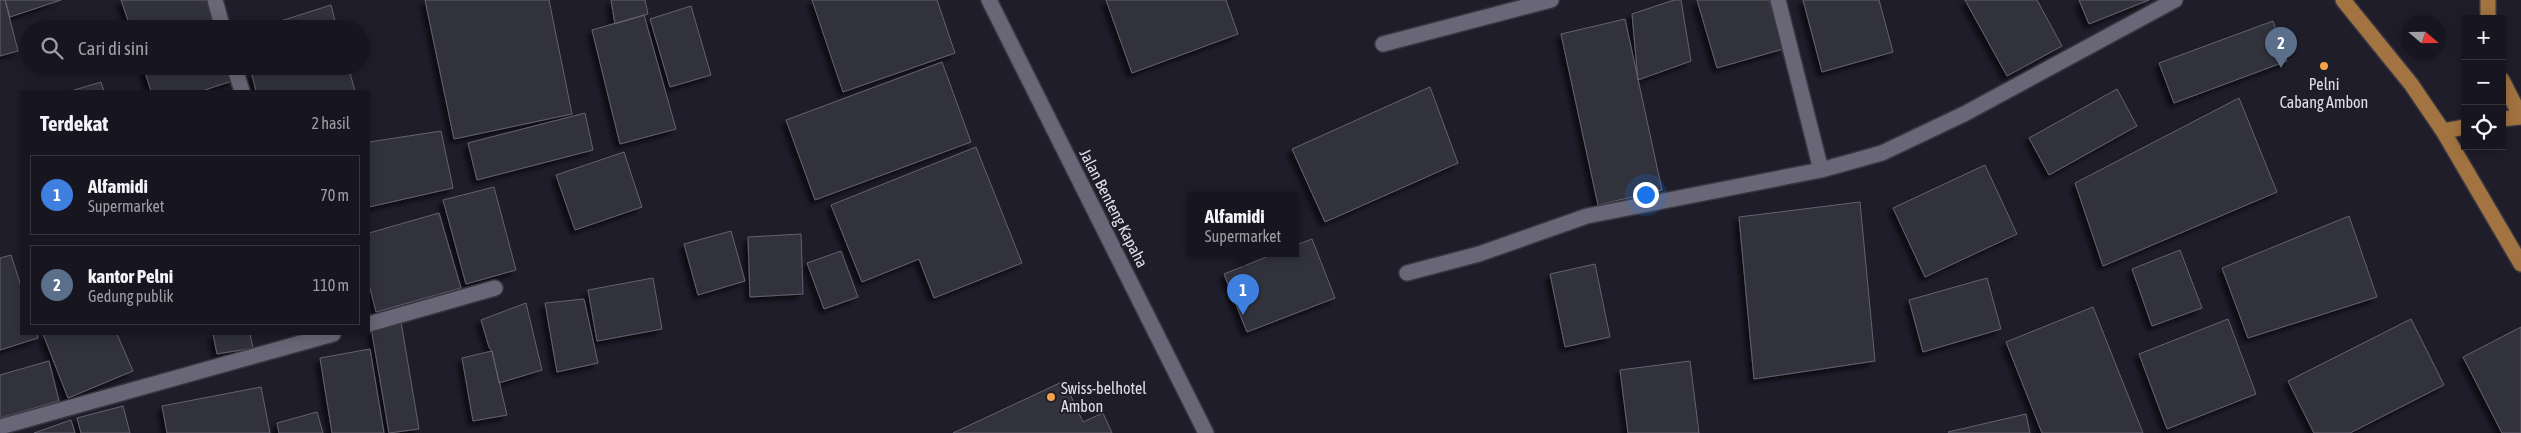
<!DOCTYPE html>
<html lang="id">
<meta charset="utf-8">
<style>
body{margin:0;font-family:"Asap Condensed",sans-serif;background:#24232d;color:#f1f3f6}
.controls{position:absolute;right:15px;top:15px;display:grid;overflow:hidden;border-radius:0px;box-shadow:0 2px 12px #0003}
.controls button{width:45px;height:45px;display:grid;place-items:center;padding:0;border:0;border-bottom:1px solid #36353e;background:#171620;color:#f1f3f6;font:25px sans-serif}
.compass{position:absolute;left:2401px;top:15px;width:45px;height:45px;border-radius:50%;background:#171620;box-shadow:0 2px 12px #0003;rotate:110deg}
.you{position:absolute;left:1645px;top:194px;width:18px;height:18px;margin:-12px;border:4px solid #fff;border-radius:50%;background:#1a73e8;box-shadow:0 0 0 8px #1a73e833}
.badge{display:grid;place-items:center;width:32px;height:32px;border-radius:50%;background:#f6a248;color:#fff;font-size:16px;font-weight:700}
.pin{position:absolute;translate:-50% -41px;filter:drop-shadow(0 1px 2px #0008)}
.pin::after{content:'';position:absolute;top:26px;width:18px;height:15px;background:inherit;clip-path:polygon(0 0,100% 0,50% 100%)}
.popup{position:absolute;left:1187px;top:192px;width:112px;height:65px;box-sizing:border-box;display:grid;place-content:center;border-radius:0px;background:#171620;filter:drop-shadow(0 1px 4px #0005);font-size:16px;white-space:nowrap;color:#9e9fa5}
.popup b{font-size:19px;color:#f1f3f6}
.popup::after{content:'';position:absolute;left:50%;top:100%;margin-left:-10px;border:10px solid transparent;border-top-color:#171620}
.list{margin:0;padding:0;list-style:none}
h2{display:flex;justify-content:space-between;align-items:center;height:65px;margin:0;padding:0 20px;font-size:21px}
h2 small{font-size:16px;font-weight:400;color:#9e9fa5}
.list li{display:grid;grid-template-columns:32px 1fr auto;gap:15px;align-items:center;box-sizing:border-box;height:80px;margin:0 10px 10px;padding:0 10px;border:1px solid #36353e;border-radius:0px}
.list b{display:block;font-size:19px;white-space:nowrap}
.list p{margin:0;font-size:16px;white-space:nowrap;color:#9e9fa5}
.list em{font-size:16px;font-style:normal;color:#9e9fa5}
.icon{flex:none;width:28px;height:28px;fill:none;stroke:currentColor;stroke-width:2;stroke-linecap:round;stroke-linejoin:round}
.map{position:relative;flex:none;width:2521px;height:433px;overflow:hidden}
.search{position:absolute;background:#171620;box-shadow:0 2px 12px #0003;left:20px;top:20px;width:350px;height:55px;display:flex;align-items:center;gap:12px;box-sizing:border-box;padding:0 18px;border-radius:28px;color:#9e9fa5;font-size:19px}
.panel{position:absolute;background:#171620;box-shadow:0 2px 12px #0003;left:20px;top:90px;width:350px;height:245px;border-radius:0px}
.map>svg:first-child{display:block}
</style>
<div class="map">
<svg width="2521" height="433" viewBox="0 0 2521 433">
<defs>
<filter id="shadow"><feDropShadow dx="-4.5" dy="4.5" stdDeviation="2.5" flood-color="#0009"/></filter>
</defs>
<rect width="100%" height="100%" fill="#1f1d2a"/>
<path fill="#32303e" stroke="#646271" filter="url(#shadow)" d="M0,0h5l13,51 -18,5z
M5,0h56l-51,17z
M121,0h87l10,29h-87z
M425,0h124l23,114 -118,25z
M611,0h34l3,14 -33,10z
M812,0h125l18,53 -112,39z
M1106,0h120l12,34 -106,39z
M1674,0h7l10,61 -53,19 -6,-66z
M1697,0h72l14,49 -66,19z
M1803,0h76l14,52 -71,20z
M1965,0h72l25,46 -55,30z
M2079,0h70l-60,24z
M331,5l6,24h-64l-2,-5z
M691,6l20,69 -41,12 -20,-68z
M644,15l32,114 -56,15 -28,-114z
M1625,19l37,171 -64,15 -37,-171z
M2273,21l14,40 -113,42 -15,-40z
M942,62l29,80 -156,58 -29,-80z
M143,66h87l5,14 -33,11h-51z
M270,66h78l7,25h-99l-4,-16z
M101,82l3,9h-33z
M1430,87l28,76 -133,59 -33,-73z
M2117,89l20,37 -88,49 -20,-37z
M2239,98l38,94 -174,74 -28,-83z
M585,113l8,37 -116,30 -9,-37z
M441,131l12,57 -84,19v-68v3z
M976,147l46,116 -88,35 -15,-39 -57,23 -31,-77z
M624,152l18,55 -67,23 -19,-55z
M1985,165l32,69 -92,43 -32,-69z
M494,187l22,83 -50,14 -23,-84z
M1860,202l15,159 -121,18 -15,-162z
M439,213l22,75 -85,24 -7,-28v-51z
M2349,216l28,81 -129,41 -26,-70z
M731,231l14,50 -47,14 -14,-51z
M801,234l2,60 -53,3 -2,-60z
M1312,239l23,59 -88,34 -23,-58 50,-20h22v-9z
M2180,250l22,58 -50,18 -20,-57z
M841,251l17,46 -34,12 -17,-46z
M11,255l10,31v48h16l1,4 -38,12v-92z
M1595,264l15,73 -45,10 -15,-73z
M653,278l9,51 -65,12 -9,-51z
M1987,278l14,51 -78,23 -14,-52z
M584,299l14,64 -41,9 -12,-69z
M526,303l16,67 -43,13 -7,-32 -3,-4 -8,-27z
M2093,307l50,126h-101l-36,-91z
M2228,319l28,75 -89,35 -28,-75z
M2411,319l33,66 -94,48h-36l-26,-52z
M401,322l18,107 -30,4 -18,-106z
M2521,327v106h-19l-39,-76z
M43,334h74l16,37 -65,27z
M213,334h37l3,14 -36,6z
M370,349l14,84h-52l-12,-75z
M492,351l15,64 -34,6 -11,-63z
M49,361l10,40 -59,17v-43z
M1690,361l9,72h-71l-8,-63z
M1064,381l19,41 20,-9 9,20h-159z
M261,387l9,46h-103l-5,-27z
M123,406l7,27h-49l-4,-15z
M317,412l6,21h-44l-2,-10z
M2026,414l4,19h-81l-1,-1z
M71,420l4,13h-41z"/>
<g fill="none" stroke-linecap="round" stroke-linejoin="round">
<defs>
<path id="minor" d="M215,0l8,29
M989,0l217,433
M1778,0l43,170 61,-17 82,-39 211,-114
M1383,44l168,-44
M234,66l8,25
M1407,273l72,-19 108,-38 234,-46
M369,324l126,-36
M0,427l333,-93"/>
<path id="major" d="M2343,0l68,84 32,47 78,133
M2488,19v-19
M2502,80l19,37
M2502,119l19,-2
M2443,131l22,-4"/>
</defs>
<use href="#minor" stroke="#383741" stroke-width="18"/>
<use href="#major" stroke="#383741" stroke-width="18"/>
<use href="#minor" stroke="#696777" stroke-width="15"/>
<use href="#major" stroke="#a37441" stroke-width="15"/>
</g>
<g fill="#f6a248" stroke="#1f1d2a" stroke-width="2">
<circle cx="2324" cy="66" r="5"/>
<circle cx="1051" cy="397" r="5"/>
</g>
<g text-anchor="middle" stroke-width="4" stroke-linejoin="round" paint-order="stroke">
<g font-size="16" fill="#e0dfe8" stroke="#1f1d2a">
<text x="2324" y="90">Pelni<tspan x="2324" dy="18">Cabang Ambon</tspan></text>
<text x="1061" y="394" text-anchor="start">Swiss-belhotel<tspan x="1061" dy="18">Ambon</tspan></text>
</g>
<g font-size="16" fill="#e0dfe8" stroke="#1f1d2a">
<text transform="translate(1114 208) rotate(63)" y="6">Jalan Benteng Kapaha</text>
</g>
</g>
</svg>
<div class="controls">
<button>+</button>
<button>−</button>
<button><svg class="icon" aria-label="locate" viewBox="0 0 24 24"><circle cx="12" cy="12" r="6"/><path d="M12 2v4M12 18v4M2 12h4M18 12h4"/></svg></button>
</div>
<svg class="compass" viewBox="-18 -18 36 36"><path d="M0-13l5 13h-10z" fill="#e53935"/><path d="M0 13l5-13h-10z" fill="#9e9fa5"/></svg>
<div class="you"></div>
<div class="pin badge" style="left:1243px;top:315px;background:#3f7fe0">1</div>
<div class="popup"><b>Alfamidi</b>Supermarket</div>
<div class="pin badge" style="left:2281px;top:68px;background:#5c6f8a">2</div>
<div class="search"><svg class="icon" aria-label="search" viewBox="0 0 24 24"><circle cx="10" cy="10" r="6"/><path d="M15 15l6 6"/></svg>Cari di sini</div>
<section class="panel">
<h2>Terdekat<small>2 hasil</small></h2>
<ul class="list">
<li><span class="badge" style="background:#3f7fe0">1</span><div><b>Alfamidi</b><p>Supermarket</p></div><em>70 m</em></li>
<li><span class="badge" style="background:#5c6f8a">2</span><div><b>kantor Pelni</b><p>Gedung publik</p></div><em>110 m</em></li>
</ul>
</section>
</div>
